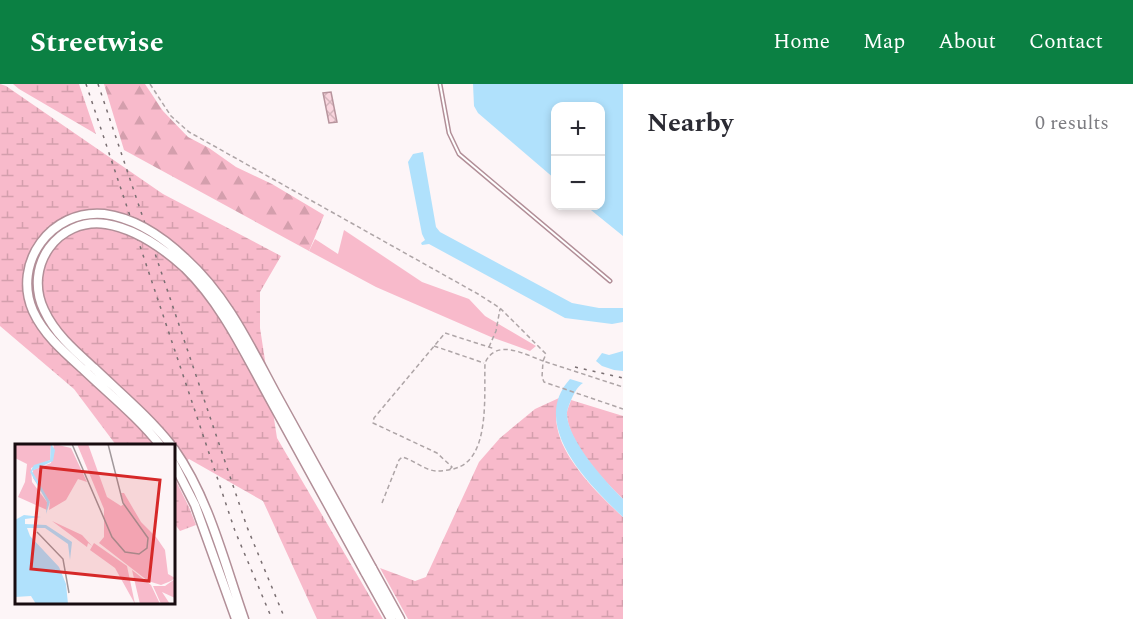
<!DOCTYPE html>
<meta charset="utf-8">
<style>
body{margin:0;font-family:Spectral,serif;background:#f2f2f3;color:#2b2b33}
.controls{position:absolute;right:18px;top:18px;display:grid;overflow:hidden;border-radius:12px;box-shadow:0 3px 9px #0003}
.controls button{width:54px;height:54px;display:grid;place-items:center;padding:0;border:0;border-bottom:2px solid #e1e1e2;background:#fff;color:#2b2b33;font:30px sans-serif}
.list{margin:0;padding:0;list-style:none}
h2{display:flex;justify-content:space-between;align-items:center;height:78px;margin:0;padding:0 24px;font-size:26px}
h2 small{font-size:20px;font-weight:400;color:#7c7c81}
.map{position:relative;flex:none;width:623px;height:535px;overflow:hidden}
header{display:flex;align-items:center;gap:36px;box-sizing:border-box;height:84px;padding:0 30px;background:#0b8043;color:#fff}
header strong{font-size:28px}
nav{display:flex;gap:33px;margin-inline-start:auto;font-size:21px}
main{display:flex}
aside{flex:1;background:#fff}
.map>svg:first-child{display:block}
</style>
<header>
<strong>Streetwise</strong>
<nav><a>Home</a><a>Map</a><a>About</a><a>Contact</a></nav>
</header>
<main>
<div class="map">
<svg width="623" height="535" viewBox="0 0 623 535">
<defs>
<pattern id="forest-firs" width="22" height="20" patternUnits="userSpaceOnUse" patternTransform="scale(1.5)"><rect width="22" height="20" fill="#f8bacb"/><path d="M5 1l3.5 6h-7zM16 11l3.5 6h-7z" fill="#d49fad"/></pattern>
<pattern id="wetland-marsh" width="20" height="14" patternUnits="userSpaceOnUse" patternTransform="scale(1.5)"><rect width="20" height="14" fill="#f8bacb"/><path d="M1 5h8M5 5V1M11 12h8M15 12V8" fill="none" stroke="#d49fad"/></pattern>
<pattern id="building-cross-hatch" width="8" height="8" patternUnits="userSpaceOnUse" patternTransform="scale(1.5)"><rect width="8" height="8" fill="#f9d5de"/><path d="M0 0l8 8M0 8l8-8" fill="none" stroke="#d5b6bd"/></pattern>
</defs>
<rect width="100%" height="100%" fill="#fdf5f7"/>
<path fill="#f8bacb" d="M344,146l78,52 47,17 16,17 51,30 -6,5 -39,-14 -115,-50 -67,-36 6,-12 23,15z"/>
<path fill="url(#forest-firs)" d="M104,0h41l18,27 25,26 21,11 27,19 36,17 52,31 -15,36 -185,-101z"/>
<path fill="url(#wetland-marsh)" d="M0,0l6,2 157,108 118,62 -21,36v36l17,110 106,181h-66l-54,-118 -74,-42 -15,9v-23h-58l-42,-56 -74,-63z
M13,0h66l17,50 -77,-45z
M559,314c-2,9 -4,19 -2,28 5,33 42,69 66,91v102h-215l-28,-51 35,13 11,-4 53,-115 21,-24 35,-29z
M571,316l52,16v83c-19,-18 -57,-59 -56,-86 0,-4 3,-9 4,-13z
M174,393l15,30 7,18 -16,6 -6,-8z"/>
<path fill="#b0e1fc" d="M473,0h150v152l-37,-30h14v-100h-44l-1,73 -77,-66 -4,-7z
M423,68l13,75 4,5 132,71 27,5h24v14l-11,2 -47,-6 -136,-74 -7,1 -1,-2 4,-3 -3,-6 -14,-72 5,-8z
M623,267v20l-9,-1 -12,-4 -6,-5 6,-8 7,2z
M570,295l13,4c-6,4 -8,9 -11,15 -2,4 -4,9 -5,14 -2,25 39,71 56,87v18c-33,-31 -95,-92 -53,-138z"/>
<path fill="url(#building-cross-hatch)" stroke="#b7949d" stroke-width="1.5" d="M331,8l6,30 -8,1 -6,-30z"/>
<g fill="none" stroke-linecap="round" stroke-linejoin="round">
<defs>
<path id="service" d="M440,0l9,49 10,21 151,127"/>
<path id="motorway" d="M174,365c35,50 50,113 70,170
M174,380l21,41 41,114
M372,484l28,51
M365,488l26,47"/>
</defs>
<use href="#service" stroke="#b28f98" stroke-width="5"/>
<use href="#motorway" stroke="#b28f98" stroke-width="11"/>
<path stroke="#aea5a7" stroke-width="1.5" stroke-dasharray="4.5 3" stroke-linecap="butt" d="M150,0l21,32 18,16 289,162 22,14 46,46 -3,7 80,26
M434,262l50,17
M489,263l7,-16 4,-22
M450,385l2,-2 -15,-14 -64,-30 1,-5 71,-85 50,16
M382,419l17,-43 3,-3c12,3 22,13 34,14 10,0 24,-2 31,-9 22,-19 17,-72 18,-99 11,-25 39,-9 58,-2l-1,16 2,5 79,27"/>
<use href="#service" stroke="#fff" stroke-width="2"/>
<use href="#motorway" stroke="#fff" stroke-width="8"/>
<path stroke="#7a6f72" stroke-width="1.5" stroke-dasharray="3 6" stroke-linecap="butt" d="M86,0l149,447 37,88
M98,0l149,443 38,92
M575,283l48,11"/>
<defs>
<path id="motorway-bridge" d="M160,361c-22,-28 -51,-51 -77,-76 -19,-17 -39,-34 -50,-58 -21,-48 18,-102 71,-97 31,4 60,24 82,45 41,37 64,87 90,135 32,58 64,116 96,174
M171,361c-23,-29 -51,-52 -77,-77 -19,-17 -39,-34 -50,-58 -21,-44 14,-93 62,-86 31,5 57,24 79,44 37,36 59,84 84,129 32,58 64,117 96,175"/>
</defs>
<use href="#motorway-bridge" stroke="#b28f98" stroke-width="11" stroke-linecap="butt"/>
<use href="#motorway-bridge" stroke="#fff" stroke-width="8"/>
</g>
<g transform="translate(15 360)">
<rect width="160" height="160" fill="#fdf5f7"/>
<path d="M37,77l30,14 10,11 -4,-3 -1,4z" fill="#f8bacb"/>
<path d="M79,99l33,23 8,38 -20,-36 -25,-18z" fill="#f8bacb"/>
<path d="M0,0h36l-1,16 -19,8 1,14 15,20v8l-29,-13 7,-15 2,-18 -12,-6zM39,0l17,4 16,34 -9,-3 -12,21 -17,10 1,-8 -17,-24v-8l18,-7zM62,0h11l19,53 14,9 3,-2 -3,-11h3l17,29 15,15 9,13 3,24 7,4 -4,3 -10,4 -13,-4 -49,-38 5,-6v-28zM117,126l19,15 9,19h-20zM160,135v19l-13,-6 8,12h-9l-8,-18h12z" fill="#f8bacb"/>
<path d="M36,0l4,6 -2,11 -21,10 18,31 -4,12 1,-12 -17,-30 4,-7 16,-5zM9,71l17,2 -16,2v5l21,1 26,17 -2,18 -2,-16 -23,-16h-18l3,8 29,31 7,17 2,20h-32l-5,-8 -16,1v-77z" fill="#b0e1fc"/>
<path fill="none" stroke="#a1989b" stroke-width="1.5" d="M57,0l40,93 13,15 14,2 8,-6 1,-10 -25,-35 -15,-59M22,88l26,27 6,34"/>
<path fill="#d62828" fill-opacity="0.15" stroke="#d62828" stroke-width="3" d="M26,23l119,13 -11,101 -118,-12z"/>
<rect width="160" height="160" fill="none" stroke="#180c10" stroke-width="3"/>
</g>
</svg>
<div class="controls">
<button>+</button>
<button>−</button>
</div>
</div>
<aside>
<h2>Nearby<small>0 results</small></h2>
<ul class="list">
</ul>
</aside>
</main>
